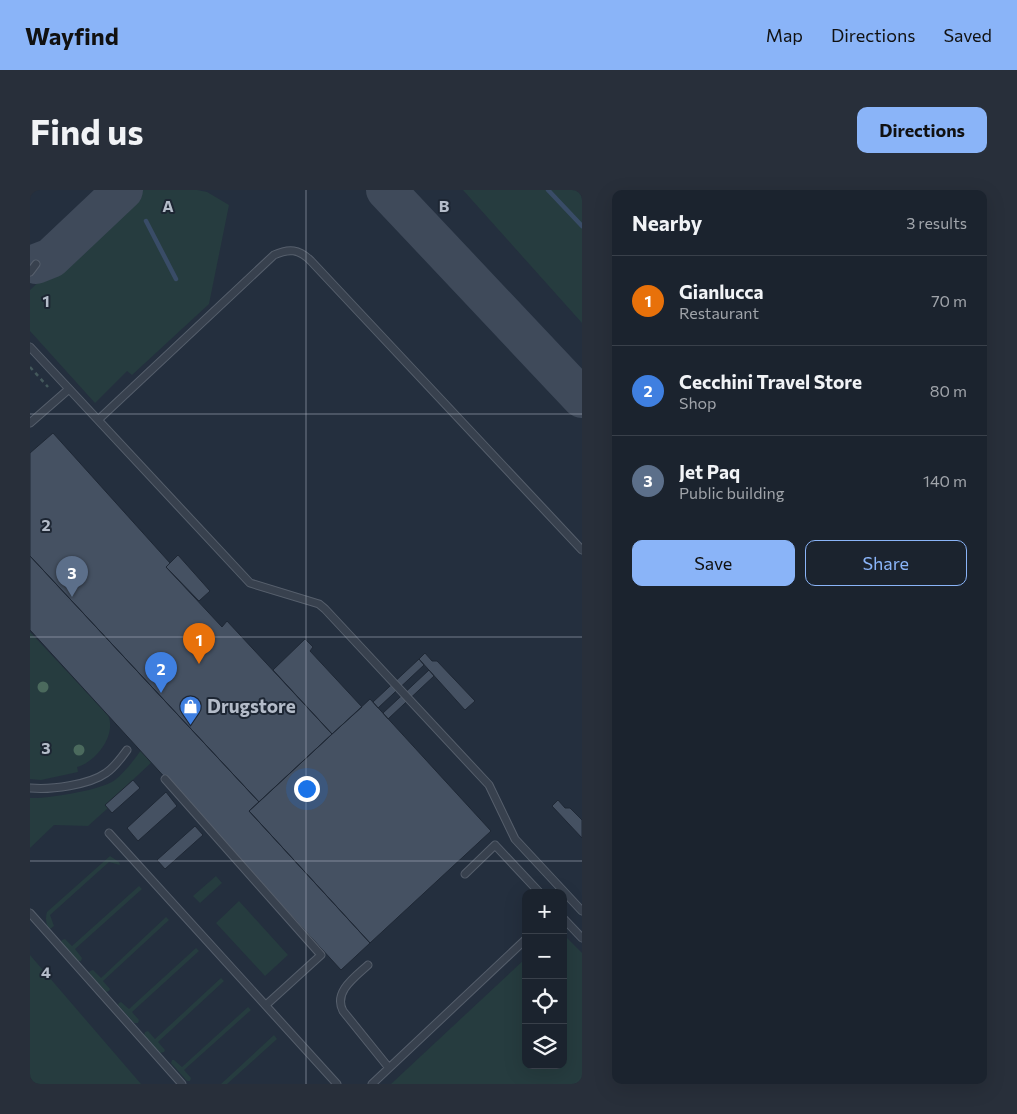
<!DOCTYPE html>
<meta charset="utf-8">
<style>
body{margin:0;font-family:Commissioner,sans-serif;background:#282f3a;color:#f1f3f6}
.controls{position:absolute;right:15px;bottom:15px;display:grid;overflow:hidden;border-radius:10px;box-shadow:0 5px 20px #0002}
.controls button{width:45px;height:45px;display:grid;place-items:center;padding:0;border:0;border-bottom:1px solid #39404a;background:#1b232e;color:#f1f3f6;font:25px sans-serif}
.you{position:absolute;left:276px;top:598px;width:18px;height:18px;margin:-12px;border:4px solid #fff;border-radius:50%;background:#1a73e8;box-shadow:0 0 0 8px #1a73e833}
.badge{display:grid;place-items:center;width:32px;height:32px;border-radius:50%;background:#8ab4f8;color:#fff;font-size:16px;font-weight:700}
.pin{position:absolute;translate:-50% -41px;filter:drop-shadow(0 1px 2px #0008)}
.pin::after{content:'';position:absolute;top:26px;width:18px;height:15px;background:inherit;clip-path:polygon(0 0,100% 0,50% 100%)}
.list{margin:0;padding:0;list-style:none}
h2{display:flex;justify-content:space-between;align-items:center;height:65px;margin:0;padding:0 20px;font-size:21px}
h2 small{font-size:16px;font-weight:400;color:#a0a4aa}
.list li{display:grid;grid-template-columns:32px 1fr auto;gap:15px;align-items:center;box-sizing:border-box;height:90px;padding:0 20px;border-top:1px solid #39404a}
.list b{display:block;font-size:19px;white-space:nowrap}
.list p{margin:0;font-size:16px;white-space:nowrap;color:#a0a4aa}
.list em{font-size:16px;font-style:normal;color:#a0a4aa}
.actions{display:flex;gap:10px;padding:15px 20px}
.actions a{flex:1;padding:11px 0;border:1px solid #8ab4f8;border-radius:10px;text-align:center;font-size:18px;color:#8ab4f8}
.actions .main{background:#8ab4f8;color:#111}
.icon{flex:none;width:28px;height:28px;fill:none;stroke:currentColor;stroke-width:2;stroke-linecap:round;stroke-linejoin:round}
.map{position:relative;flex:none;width:552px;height:894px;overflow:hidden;border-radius:10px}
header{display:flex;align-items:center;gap:30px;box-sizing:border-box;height:70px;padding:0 25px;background:#8ab4f8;color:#111}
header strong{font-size:24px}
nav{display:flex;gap:28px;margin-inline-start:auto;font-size:18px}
.intro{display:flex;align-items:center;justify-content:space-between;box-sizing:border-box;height:120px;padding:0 30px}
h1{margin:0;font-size:35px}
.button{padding:12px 22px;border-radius:10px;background:#8ab4f8;color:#111;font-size:18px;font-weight:700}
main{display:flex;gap:30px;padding:0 30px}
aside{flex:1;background:#1b232e;border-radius:10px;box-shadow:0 5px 20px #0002}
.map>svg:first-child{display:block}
</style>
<header>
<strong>Wayfind</strong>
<nav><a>Map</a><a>Directions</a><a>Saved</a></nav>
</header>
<div class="intro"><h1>Find us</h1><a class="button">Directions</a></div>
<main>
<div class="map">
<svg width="552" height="894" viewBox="0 0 552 894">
<rect width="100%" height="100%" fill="#242f3e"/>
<path fill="#263c3f" d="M110,0h57l10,2 22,13 -20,99 -77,71 -5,-4 -32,32 -65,-72v-41l93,-86z
M433,0h119v133z
M0,442l78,83c9,20 -12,47 -31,52l1,5 -37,8 -11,-1z
M111,560l13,10 -48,45 2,3 -20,18 -34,-1 -24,23v-50c17,1 72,-8 85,-18 10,-8 19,-20 26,-30z
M80,666l9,6 1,3 -11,-3 -59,53 4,11 -4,3c-4,-3 -5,-11 -3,-17z
M186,686l6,7 -22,20 -7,-7z
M109,696l3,3 -67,60 7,9 -1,3h-3l-17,-19 1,-2 3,-1 7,7z
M209,711l49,54 -23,21 -49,-53z
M136,727l3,3 -66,61 7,8 -1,2 -3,1 -17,-19 1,-2 3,-1 8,8z
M533,744l19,19v131h-191l135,-126v107h37z
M166,758l3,3 -67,61 7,8 -1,3h-4l-16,-18 1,-2 2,-1 8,7z
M0,765l111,129h-111z
M191,788l3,3 -66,61 7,8 -1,2 -4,1 -16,-18 1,-3 3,-1 7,8z
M218,817l3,3 -67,60 7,8 -1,3h-3l-16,-18 1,-3h2l8,7z
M244,845l3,4 -50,45h-6z"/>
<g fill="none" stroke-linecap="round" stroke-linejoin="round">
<path stroke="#394c67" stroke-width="4.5" d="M518,0l34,36
M116,31l30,58"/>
<path stroke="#3f4a5a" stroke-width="40" d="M356,0l196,208
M6,74l15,-6 72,-68"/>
</g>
<path fill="#455162" stroke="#1f2835" d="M23,243l117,130 -4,4 56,60 5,-6 105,113 -73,68 -229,-246v-103z
M148,365l32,36 -11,10 -33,-34z
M0,366l229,246 -10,9 121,132 -29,27 -311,-340z
M275,449l8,8 -3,4 52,56 -30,27 -59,-64z
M395,463l7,8h5l38,40 -10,9 -46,-51z
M389,469l5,6 -46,43 -5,-6z
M399,480l5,6 -46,43 -5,-6z
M340,509l121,132 -121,112 -121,-132z
M103,590l7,8 -28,25 -7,-8z
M136,602l11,14 -39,35 -11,-13z
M528,610l7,8h5l12,12v18l-30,-32z
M165,636l8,9 -38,34 -8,-9z"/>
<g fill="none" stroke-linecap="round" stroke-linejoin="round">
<defs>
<path id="service" d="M0,82l6,-8
M0,157l220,236 69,21 6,5 164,176 26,54 67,72
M68,230l176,-165c15,-7 25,-6 37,6l271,289
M0,233l39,-34
M135,589l156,176 -55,50
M0,598c21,2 59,-3 76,-15 9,-6 15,-15 21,-23
M79,643l228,251
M435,684l30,-29 45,48
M0,723l152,171
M533,728l19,20
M338,775c-13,12 -35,27 -25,46l46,57
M342,894l154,-145"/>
</defs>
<use href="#service" stroke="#565f6c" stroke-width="9"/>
<path stroke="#44595c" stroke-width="2.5" stroke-dasharray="4 4" stroke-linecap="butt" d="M0,177l18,20"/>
<use href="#service" stroke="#38414e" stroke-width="7"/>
</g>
<g fill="#4b6a5d">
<circle cx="13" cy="497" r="5.5"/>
<circle cx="49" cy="560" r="5.5"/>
</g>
<path fill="none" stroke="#b4bcc9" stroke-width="1" stroke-opacity="0.55" d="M276,0v894M0,224h552M0,447h552M0,671h552"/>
<defs>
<symbol id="shop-pin" viewBox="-11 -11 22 30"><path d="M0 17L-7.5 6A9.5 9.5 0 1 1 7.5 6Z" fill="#3f7fe0" stroke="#1d2633"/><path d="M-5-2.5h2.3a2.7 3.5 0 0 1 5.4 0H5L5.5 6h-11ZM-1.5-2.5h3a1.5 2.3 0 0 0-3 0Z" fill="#fff"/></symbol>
</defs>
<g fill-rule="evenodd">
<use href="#shop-pin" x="148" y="504" width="25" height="34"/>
</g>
<g text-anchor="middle" stroke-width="4" stroke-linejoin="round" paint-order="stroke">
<g font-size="19" font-weight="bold" fill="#b4bcc9" stroke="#1d2633" text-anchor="start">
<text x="177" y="523">Drugstore</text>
</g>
</g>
<g font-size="16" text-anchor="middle" font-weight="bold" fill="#b4bcc9" stroke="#1d2633" stroke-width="4" stroke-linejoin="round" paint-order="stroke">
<text x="138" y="22">A</text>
<text x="414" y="22">B</text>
<text x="16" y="117">1</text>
<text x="16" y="341">2</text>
<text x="16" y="564">3</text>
<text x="16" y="788">4</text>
</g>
</svg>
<div class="controls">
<button>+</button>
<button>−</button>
<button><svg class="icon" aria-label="locate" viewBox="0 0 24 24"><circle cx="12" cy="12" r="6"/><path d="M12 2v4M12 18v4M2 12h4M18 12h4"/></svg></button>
<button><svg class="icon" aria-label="layers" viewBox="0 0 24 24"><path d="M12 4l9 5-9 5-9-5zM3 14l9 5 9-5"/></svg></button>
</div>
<div class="you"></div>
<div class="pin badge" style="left:169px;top:474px;background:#e8710a">1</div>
<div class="pin badge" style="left:131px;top:503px;background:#3f7fe0">2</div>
<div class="pin badge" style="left:42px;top:407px;background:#5c6f8a">3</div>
</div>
<aside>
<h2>Nearby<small>3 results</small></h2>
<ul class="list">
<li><span class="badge" style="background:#e8710a">1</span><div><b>Gianlucca</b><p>Restaurant</p></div><em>70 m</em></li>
<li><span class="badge" style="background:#3f7fe0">2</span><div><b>Cecchini Travel Store</b><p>Shop</p></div><em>80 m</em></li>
<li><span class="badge" style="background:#5c6f8a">3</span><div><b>Jet Paq</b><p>Public building</p></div><em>140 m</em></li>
</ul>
<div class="actions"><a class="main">Save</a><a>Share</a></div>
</aside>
</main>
